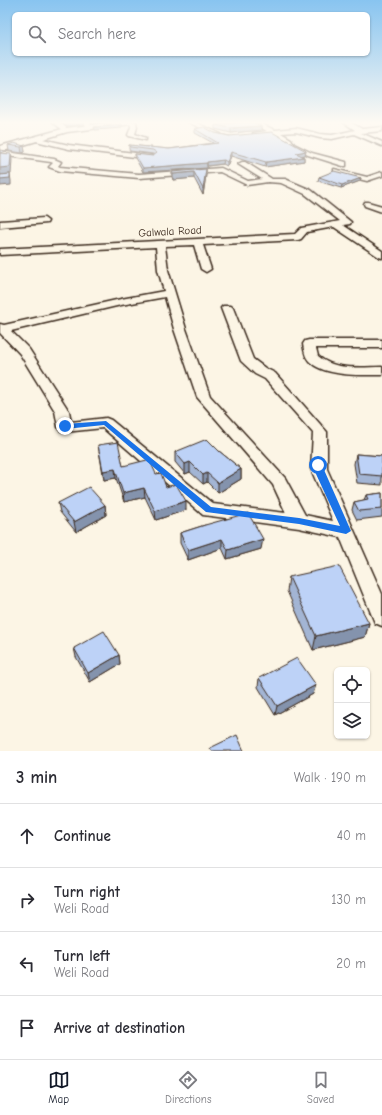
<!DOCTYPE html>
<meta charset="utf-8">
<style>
body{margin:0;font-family:"Comic Neue",sans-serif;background:#f7f7f7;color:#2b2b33}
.controls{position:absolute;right:12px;bottom:12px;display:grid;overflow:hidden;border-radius:6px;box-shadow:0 1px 3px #0004}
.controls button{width:36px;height:36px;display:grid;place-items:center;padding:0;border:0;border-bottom:1px solid #e1e1e2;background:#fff;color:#2b2b33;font:20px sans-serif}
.stop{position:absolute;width:12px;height:12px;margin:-9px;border:3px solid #1a73e8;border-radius:50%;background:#fff}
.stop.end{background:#1a73e8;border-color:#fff;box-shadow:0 1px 4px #0008}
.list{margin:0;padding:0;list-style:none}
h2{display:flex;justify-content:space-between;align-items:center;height:52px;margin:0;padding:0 16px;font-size:17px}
h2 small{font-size:13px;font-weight:400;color:#7c7c81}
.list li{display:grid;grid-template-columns:26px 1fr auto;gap:12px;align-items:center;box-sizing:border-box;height:64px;padding:0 16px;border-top:1px solid #e1e1e2}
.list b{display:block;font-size:15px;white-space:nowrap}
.list p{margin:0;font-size:13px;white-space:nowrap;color:#7c7c81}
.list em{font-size:13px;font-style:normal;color:#7c7c81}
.icon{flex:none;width:22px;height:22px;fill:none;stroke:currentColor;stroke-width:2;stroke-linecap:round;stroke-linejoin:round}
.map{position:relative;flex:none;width:382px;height:751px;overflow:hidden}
.search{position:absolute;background:#fff;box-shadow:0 1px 3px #0004;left:12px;right:12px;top:12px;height:44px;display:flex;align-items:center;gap:10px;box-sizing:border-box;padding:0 14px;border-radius:6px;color:#7c7c81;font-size:15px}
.sheet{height:308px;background:#fff}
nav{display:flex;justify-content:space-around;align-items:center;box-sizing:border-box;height:56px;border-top:1px solid #e1e1e2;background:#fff;font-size:11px;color:#7c7c81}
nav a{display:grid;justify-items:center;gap:2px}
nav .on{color:#111827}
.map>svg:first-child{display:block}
</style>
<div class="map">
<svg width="382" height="751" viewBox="0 0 382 751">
<rect width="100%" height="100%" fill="#fcf5e5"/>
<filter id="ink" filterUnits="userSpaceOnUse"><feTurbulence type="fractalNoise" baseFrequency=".025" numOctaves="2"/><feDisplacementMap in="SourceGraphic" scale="8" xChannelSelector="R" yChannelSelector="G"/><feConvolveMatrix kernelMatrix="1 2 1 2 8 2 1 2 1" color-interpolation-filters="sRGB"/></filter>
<g filter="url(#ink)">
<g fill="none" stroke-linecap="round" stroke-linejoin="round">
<defs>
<path id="minor" d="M53,122h6l10,8 -5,1z
M83,122h6l3,4 -5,1z
M130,122h6l1,5 -2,7 11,4v2l-17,-4 -1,-1 3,-8z
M188,122h7l26,12 -5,1z
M250,122h7l18,8 21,-2 24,6 12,1 23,-5 -12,-8h7l12,7 20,-2v4l-21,2 21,9v4l-28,-12 -22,5 -12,-1 -24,-6 -15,1 10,6 3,5 18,9 34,9v4h-3l-35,-11 -18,-9 -3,-5 -14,-7 -20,1v-2l14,-2z
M34,137l35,8 82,10 3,2 -3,2 -82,-10 -37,-9v-2z
M0,151l54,8 7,3 -3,4 2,1 79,7 82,-6 27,13 14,-2 -24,-15 4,-2h3l27,17h13l26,11 40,32 -1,2 -7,1 39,26v7l-3,-1 -45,-30 -27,5 -6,7 -3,1 -95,5 8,24 -5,3 -5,-3 -7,-24 -29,1 3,24 18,59 24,67 75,82 20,37 28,6 -22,-52 2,-36 -48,-54 -10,-5 -14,-13 -20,-53 2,-2h8l2,2 20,51 12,9 10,5 52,59v37l55,125v32l-7,-3 -35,-86 -41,-9 -96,-13 -100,-87 -38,4 -5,-2 -2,-3 -3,-16 -35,-57 -20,-21v-9l4,1 117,-26 43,-8 -6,-21 -2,-23 -156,8v-6l295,-15 6,-6 39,-7 -35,-27 -24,-11 -13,-1 -21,3 -27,-13 -81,6 -79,-7 -11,-4 4,-4 -2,-1 -51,-7zM165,297l9,32 23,68 76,88 13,28 -73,-9 -102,-84 -5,-2 -35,4 -2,-11 -40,-62 -18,-18 110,-26z
M334,169l33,8 15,-5v4l-15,5 -33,-8z
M365,202h3l14,4v6l-17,-6 -1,-2z
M44,218l4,3 -1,2 -47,4v-6z
M309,340h73v8h-66l2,8c17,15 44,11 64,11v8c-20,0 -58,2 -73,-14 -4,-4 -5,-11 -6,-17l2,-3z"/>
<path id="tertiary" d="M115,122h21l-4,2 -65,8 -67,20v-6l66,-18z"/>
</defs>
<use href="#minor" stroke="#3b2a1e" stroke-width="3"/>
<use href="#tertiary" stroke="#3b2a1e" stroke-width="3"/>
<use href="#minor" fill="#fcf5e5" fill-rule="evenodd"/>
<use href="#tertiary" fill="#fcf5e5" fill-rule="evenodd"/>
</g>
<path fill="#a3b5d4" stroke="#3b2a1e" d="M60,122h23v2l-16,2z
M215,125l46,1v4l-30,3 -16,-4z
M195,129l111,22 -1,4 -3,1 2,1v4l-39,6 -34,-11 -4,10 -4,-2 -16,2v2l-64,4 -8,-14v-4l18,2 2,-1 -2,-1 -23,-3 -1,-2v-4l40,4 44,-6 -18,-10z
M8,145l16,1 1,6 -3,1 -13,-2z
M206,169v6l-3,20 -9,-17 -21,2 -1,-3v-5z
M319,177l42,1 -1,3 -19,7 -23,-7z
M98,445l25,21 33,8 30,36 -30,10 -11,-23 -21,5 -8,-24 -12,2z
M219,451l22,18v10l-23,14 -11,-11 -4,2 -13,-12 -5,2 -10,-12v-10z
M356,454l26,2v29l-25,-2 -3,-19z
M382,493v24l-25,3 -5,-10 2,-8 10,-2 2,-5z
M58,503l47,2 1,10 -30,17 -16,-20z
M205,525l56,24 -34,10 -5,-11 -34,12 -8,-17v-10z
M289,577l80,46 -4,14 -52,13 -26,-59z
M74,648l45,7 1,9 -30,18 -14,-25z
M259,678l54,16 -38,21 -17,-28z"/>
<path fill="#8493ad" stroke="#3b2a1e" d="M66,122h17v2l-16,2z
M92,122h16l-16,1z
M122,125v3l-27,2 -1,-3z
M261,126v4l-30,3v-5z
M24,146l1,6 -3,1 -1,-6z
M306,151l-1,4 -9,2v-4z
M231,152v4l-4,10v-4z
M11,154l1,6 -1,14 -11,1v-7z
M304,157v4l-39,6 1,-5z
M224,160l-1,4 -16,2v-4z
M207,163v5l-64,4v-4z
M206,169v6l-3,20v-6z
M194,172v6l-21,2v-6z
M10,174l1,7v4l-11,1v-7z
M361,178l-1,3 -19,7 1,-3z
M190,462v10l-5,2v-10z
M115,469l1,9 -12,2 -1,-9z
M241,469v10l-23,14v-10z
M207,473v9l-4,2v-9z
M144,488l1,9 -21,5 -1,-9z
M186,501v9l-30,10 -1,-9z
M105,505l1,10 -30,17 -2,-10z
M222,539v9l-34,12v-10z
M263,539l-2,10 -34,10 1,-9z
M369,623l-4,14 -52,13 3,-14z
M119,655l1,9 -30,18 -2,-9z
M316,685l-3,9 -38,21 2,-9z"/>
<path fill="#bdd2f7" stroke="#3b2a1e" d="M239,122h14l8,4 -30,2 -16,-3z
M122,124v1l-28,2z
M204,127l11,6 14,3 43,-4 34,19 -10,2 8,4 -38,5 -35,-10 -4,10 -3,-2 -17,2v1l-64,5 -8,-14 18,2 4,-3 -4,-3 -23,-3 -1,-2 40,4 49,-6 -23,-14z
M14,143l10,3 -3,1 -13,-2z
M0,150l7,1 -7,2 11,1 -1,13 -10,1z
M206,169l-3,20 -9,-17 -21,2 -1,-2z
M334,171l27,7 -19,7 -23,-8z
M10,174v4l-10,1v-4z
M207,439l12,12 22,18 -23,14 -11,-10 -4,2 -13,-13 -5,2 -10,-12z
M118,442l5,24 24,-6 4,3 5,11 5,-1 5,14 10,-3 10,17 -31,10 -11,-23 -21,5 -8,-24 -12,2 -5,-26z
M356,454l26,2v20l-23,-2z
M89,487l16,18 -31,17 -16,-19z
M382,493v16l-23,2 -5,-9 14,-3 -2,-4z
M248,513l15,26 -35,11 -6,-11 -34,11 -8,-17 25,-8z
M339,566l30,57 -53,13 -27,-59z
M104,631l15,24 -31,18 -14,-25z
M297,658l19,27 -39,21 -18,-28z
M237,735l7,16h-32l-2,-3z"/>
</g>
<linearGradient id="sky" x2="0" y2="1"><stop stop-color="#88c4f0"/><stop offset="0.54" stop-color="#fefaf3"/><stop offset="1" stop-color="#fefaf3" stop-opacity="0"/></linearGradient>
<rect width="382" height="227" fill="url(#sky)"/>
<path fill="#1a73e8" d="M106,421l105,86 88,11 41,8 -24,-52 -2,-9 1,-2h6l30,68 -5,3 -47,-10 -93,-12 -102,-87 -39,4 -3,-3 3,-2z"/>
<g text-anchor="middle" stroke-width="4" stroke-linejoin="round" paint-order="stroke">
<g font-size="11" fill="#3b2a1e" stroke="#fcf5e5">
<text transform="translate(170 231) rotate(-3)" y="4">Galwala Road</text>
</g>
</g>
</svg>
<div class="controls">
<button><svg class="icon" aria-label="locate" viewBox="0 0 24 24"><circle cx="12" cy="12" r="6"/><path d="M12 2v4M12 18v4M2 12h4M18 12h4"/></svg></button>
<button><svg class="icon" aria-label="layers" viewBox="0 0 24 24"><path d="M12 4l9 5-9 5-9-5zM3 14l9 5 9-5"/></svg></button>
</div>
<div class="stop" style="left:318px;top:465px"></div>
<div class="stop end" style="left:65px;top:426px"></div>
<div class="search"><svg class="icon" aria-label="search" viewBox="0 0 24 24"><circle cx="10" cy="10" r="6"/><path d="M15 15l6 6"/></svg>Search here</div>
</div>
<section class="sheet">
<h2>3 min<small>Walk · 190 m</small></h2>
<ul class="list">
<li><svg class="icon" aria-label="ahead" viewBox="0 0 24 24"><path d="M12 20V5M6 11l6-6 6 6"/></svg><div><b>Continue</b></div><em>40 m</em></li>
<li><svg class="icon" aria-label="right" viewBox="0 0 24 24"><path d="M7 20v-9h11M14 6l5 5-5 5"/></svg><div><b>Turn right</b><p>Weli Road</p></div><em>130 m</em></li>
<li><svg class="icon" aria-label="left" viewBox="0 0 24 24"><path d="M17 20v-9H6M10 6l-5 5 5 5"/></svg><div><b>Turn left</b><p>Weli Road</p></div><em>20 m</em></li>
<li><svg class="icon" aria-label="arrive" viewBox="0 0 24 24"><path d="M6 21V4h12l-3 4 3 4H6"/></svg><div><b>Arrive at destination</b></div></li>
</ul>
</section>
<nav>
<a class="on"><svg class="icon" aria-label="map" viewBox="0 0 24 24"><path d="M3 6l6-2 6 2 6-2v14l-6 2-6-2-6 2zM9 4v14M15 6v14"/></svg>Map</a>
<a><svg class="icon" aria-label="directions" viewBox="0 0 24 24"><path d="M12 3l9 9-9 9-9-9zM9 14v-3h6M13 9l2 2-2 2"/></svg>Directions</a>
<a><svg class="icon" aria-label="saved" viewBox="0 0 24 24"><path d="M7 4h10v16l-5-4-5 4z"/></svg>Saved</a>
</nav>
